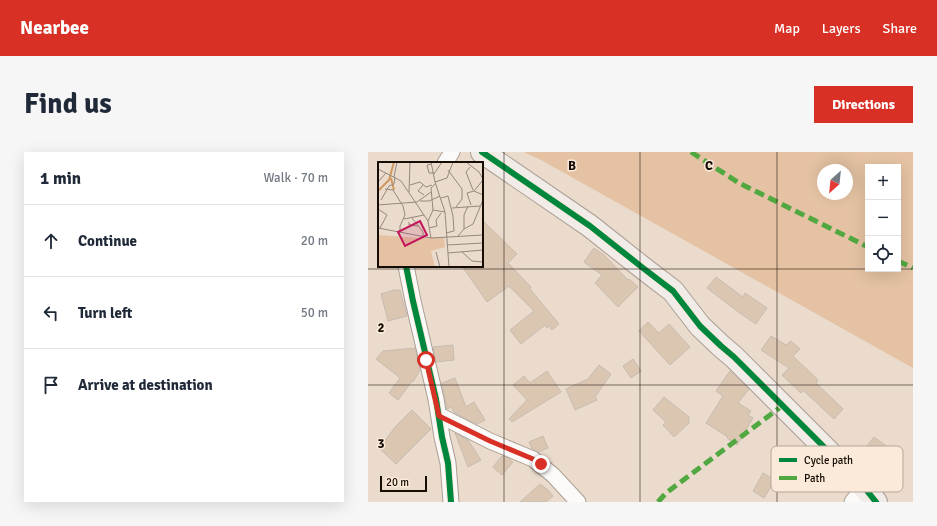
<!DOCTYPE html>
<meta charset="utf-8">
<style>
body{margin:0;font-family:Signika,sans-serif;background:#f6f6f7;color:#1f2937}
.controls{position:absolute;right:12px;top:12px;display:grid;overflow:hidden;border-radius:0px;box-shadow:0 4px 16px #0002}
.controls button{width:36px;height:36px;display:grid;place-items:center;padding:0;border:0;border-bottom:1px solid #e0e1e3;background:#fff;color:#1f2937;font:20px sans-serif}
.compass{position:absolute;left:449px;top:12px;width:36px;height:36px;border-radius:50%;background:#fff;box-shadow:0 4px 16px #0002;rotate:207deg}
.scale{position:absolute;left:12px;bottom:10px;width:47px;box-sizing:border-box;padding-left:4px;border:2px solid #150c04;border-top:0;font-size:11px;line-height:14px;white-space:nowrap;color:#150c04;-webkit-text-stroke:3px #fbe9da;paint-order:stroke}
.stop{position:absolute;width:12px;height:12px;margin:-9px;border:3px solid #d93025;border-radius:50%;background:#fff}
.stop.end{background:#d93025;border-color:#fff;box-shadow:0 1px 4px #0008}
.list{margin:0;padding:0;list-style:none}
h2{display:flex;justify-content:space-between;align-items:center;height:52px;margin:0;padding:0 16px;font-size:17px}
h2 small{font-size:13px;font-weight:400;color:#747a83}
.list li{display:grid;grid-template-columns:26px 1fr auto;gap:12px;align-items:center;box-sizing:border-box;height:72px;padding:0 16px;border-top:1px solid #e0e1e3}
.list b{display:block;font-size:15px;white-space:nowrap}
.list em{font-size:13px;font-style:normal;color:#747a83}
.icon{flex:none;width:22px;height:22px;fill:none;stroke:currentColor;stroke-width:2;stroke-linecap:round;stroke-linejoin:round}
.map{position:relative;flex:none;width:545px;height:350px;overflow:hidden;border-radius:0px}
header{display:flex;align-items:center;gap:24px;box-sizing:border-box;height:56px;padding:0 20px;background:#d93025;color:#fff}
header strong{font-size:19px}
nav{display:flex;gap:22px;margin-inline-start:auto;font-size:14px}
.intro{display:flex;align-items:center;justify-content:space-between;box-sizing:border-box;height:96px;padding:0 24px}
h1{margin:0;font-size:28px}
.button{padding:10px 18px;border-radius:0px;background:#d93025;color:#fff;font-size:14px;font-weight:700}
main{display:flex;gap:24px;padding:0 24px}
aside{flex:1;background:#fff;border-radius:0px;box-shadow:0 4px 16px #0002}
.map>svg:first-child{display:block}
</style>
<header>
<strong>Nearbee</strong>
<nav><a>Map</a><a>Layers</a><a>Share</a></nav>
</header>
<div class="intro"><h1>Find us</h1><a class="button">Directions</a></div>
<main>
<aside>
<h2>1 min<small>Walk · 70 m</small></h2>
<ul class="list">
<li><svg class="icon" aria-label="ahead" viewBox="0 0 24 24"><path d="M12 20V5M6 11l6-6 6 6"/></svg><div><b>Continue</b></div><em>20 m</em></li>
<li><svg class="icon" aria-label="left" viewBox="0 0 24 24"><path d="M17 20v-9H6M10 6l-5 5 5 5"/></svg><div><b>Turn left</b></div><em>50 m</em></li>
<li><svg class="icon" aria-label="arrive" viewBox="0 0 24 24"><path d="M6 21V4h12l-3 4 3 4H6"/></svg><div><b>Arrive at destination</b></div></li>
</ul>
</aside>
<div class="map">
<svg width="545" height="350" viewBox="0 0 545 350">
<rect width="100%" height="100%" fill="#eadbcd"/>
<path fill="#e4c2a3" fill-rule="evenodd" d="M156,0h389v216l-372,-208zM500,15h30v102h-30zM455,18h24v24h-24z"/>
<path fill="#dbc6b2" stroke="#c7bcb1" d="M114,68l35,34 -9,9 23,24 -1,2 29,35 -7,6 -3,-4 -2,2 -2,-3 -24,19 -11,-14 24,-19 -25,-25 -22,16 -25,-36h20z
M226,96l10,7 24,25 1,-1 9,8 -20,20 -23,-24 7,-8 -18,-13z
M348,125l27,20 2,-4 22,15 -11,16 -15,-10 -34,-26z
M26,138h6l7,26 -19,5 -7,-27z
M280,170l11,11 10,-9 21,23 -20,18 -31,-34z
M403,184l15,9 5,-4 9,8 -7,7 25,24 -2,3 27,26 -9,10 -31,-29 -2,3 -19,-18 7,-7 -28,-18z
M85,193l1,15 -18,2 -3,-15z
M47,196l5,22 -7,12 -1,-1 -14,19 -9,-7 11,-15 -24,-19 7,-8z
M265,207l8,12 -10,7 -8,-12z
M231,213l12,9 -16,23 2,3 -22,10 -9,-21 22,-10z
M179,219l14,21 -49,30 -3,-3 18,-19 -14,-15 11,-9 6,7z
M362,219l19,18 -11,14 13,8 -3,4 5,3 -16,27 -10,-7 1,-1 -22,-14 17,-27 -7,-5z
M87,226l11,29 8,-5 11,18 -8,4 -22,-11 -4,-6 -4,2 -5,-26z
M296,245l25,20v6l-15,14 -11,-12 3,-3 -13,-12z
M44,258l19,19 -35,35 -17,-16 17,-22z
M87,281l13,7 13,20 -13,7z
M175,284l5,12 -10,4 -6,-3 -3,-7z
M506,285l18,13 -10,14 -19,-13z
M134,304l6,2 5,4 -11,13 -9,-8z
M395,321l12,7 -11,18 -11,-7z
M172,332l7,5 6,7 -7,6h-26z"/>
<g fill="none" stroke-linecap="round" stroke-linejoin="round">
<defs>
<path id="street" d="M77,11l7,-11
M38,114l7,35 23,98 6,38 6,26 3,39
M71,263l51,26 43,18 20,16 25,27
M484,350l12,-15"/>
<path id="secondary" d="M114,0l108,74 53,42 30,23 27,35 21,20 13,11 130,130 12,15"/>
</defs>
<use href="#street" stroke="#ab9f94" stroke-width="17"/>
<use href="#secondary" stroke="#ab9f94" stroke-width="24"/>
<use href="#street" stroke="#fcfaf8" stroke-width="15"/>
<use href="#secondary" stroke="#f1ece7" stroke-width="22"/>
<path stroke="#51a840" stroke-width="5" stroke-dasharray="10 5" stroke-linecap="butt" d="M323,0l48,31 129,64
M530,109l15,7
M290,350l8,-9 116,-87"/>
<defs>
<path id="cycleway" d="M114,0l108,74 53,42 30,23 27,35 21,20 13,11 130,130 12,15
M38,114l7,35 23,98 6,38 6,26 3,39"/>
</defs>
<use href="#cycleway" stroke="#fbe9da" stroke-width="8"/>
<use href="#cycleway" stroke="#00873e" stroke-width="6"/>
</g>
<g fill="none" stroke-linecap="round" stroke-linejoin="round">
<path stroke="#d93025" stroke-width="5" d="M58,208l13,56 51,25 43,18 8,5"/>
</g>
<path fill="none" stroke="#150c04" stroke-width="1" stroke-opacity="0.55" d="M136,0v350M272,0v350M409,0v350M0,117h500M530,117h15M0,233h545"/>
<g transform="translate(10 10)">
<rect width="105" height="105" fill="#eadbcd"/>
<path d="M0,73l42,3 24,-1 1,10 -14,4 4,16h-57z" fill="#e4c2a3"/>
<path fill="none" stroke="#ce985e" stroke-width="2" d="M13,16l3,12M0,29l11,-11 5,-18"/>
<path fill="none" stroke="#95887d" stroke-width="1" d="M53,0l4,20 10,30 4,55M88,0l13,10 4,7M54,2l-5,1 2,8h5M92,5l-4,5 7,18M0,7l23,12 27,40 3,17M70,8l14,19v10l-6,8M56,12l8,-12M16,15l3,-15M0,20l8,-9M57,20l12,-4 6,-16M32,23l10,-3 6,5 6,-2M45,23l-5,6 6,4M7,27l8,1 10,16 2,9 -5,11v6M96,29l9,-11M31,30l1,-30M63,36l7,-2 5,20 1,15 -8,2M3,38l8,-14 5,-2 1,-7M42,39h9l11,-5M0,43l39,-3 14,-10M93,43l-4,-12 7,-2 9,4M74,46l28,-2M0,47l9,6 -7,13M55,48l12,2M34,56l11,14v6M26,57l20,-4M50,59l5,-11 -2,-22 4,-4M31,60v3l9,1M0,66l53,10 52,-3M51,66l8,-2 -1,-6 5,-7M86,67v-14l4,-9M80,74l6,-7 9,-5 10,-24M69,83l36,-2M58,90l4,15M84,90l10,9 11,1M70,91l35,-3"/>
<path fill="#c2185b" fill-opacity="0.15" stroke="#c2185b" stroke-width="2" d="M42,59l7,14 -22,11 -7,-14z"/>
<rect width="105" height="105" fill="none" stroke="#150c04" stroke-width="2"/>
</g>
<rect x="403" y="294" width="132" height="46" rx="6" fill="#fbe9da" stroke="#b6a79a" stroke-width="1"/>
<rect x="411" y="306" width="18" height="4" fill="#00873e"/>
<rect x="411" y="324" width="18" height="4" fill="#51a840"/>
<g font-size="11" fill="#150c04">
<text x="436" y="312">Cycle path</text>
<text x="436" y="330">Path</text>
</g>
<g font-size="13" text-anchor="middle" font-weight="bold" fill="#150c04" stroke="#fbe9da" stroke-width="3" stroke-linejoin="round" paint-order="stroke">
<text x="204" y="18">B</text>
<text x="341" y="18">C</text>
<text x="13" y="180">2</text>
<text x="13" y="296">3</text>
</g>
</svg>
<div class="controls">
<button>+</button>
<button>−</button>
<button><svg class="icon" aria-label="locate" viewBox="0 0 24 24"><circle cx="12" cy="12" r="6"/><path d="M12 2v4M12 18v4M2 12h4M18 12h4"/></svg></button>
</div>
<svg class="compass" viewBox="-18 -18 36 36"><path d="M0-13l5 13h-10z" fill="#e53935"/><path d="M0 13l5-13h-10z" fill="#747a83"/></svg>
<div class="scale">20 m</div>
<div class="stop" style="left:58px;top:208px"></div>
<div class="stop end" style="left:173px;top:312px"></div>
</div>
</main>
